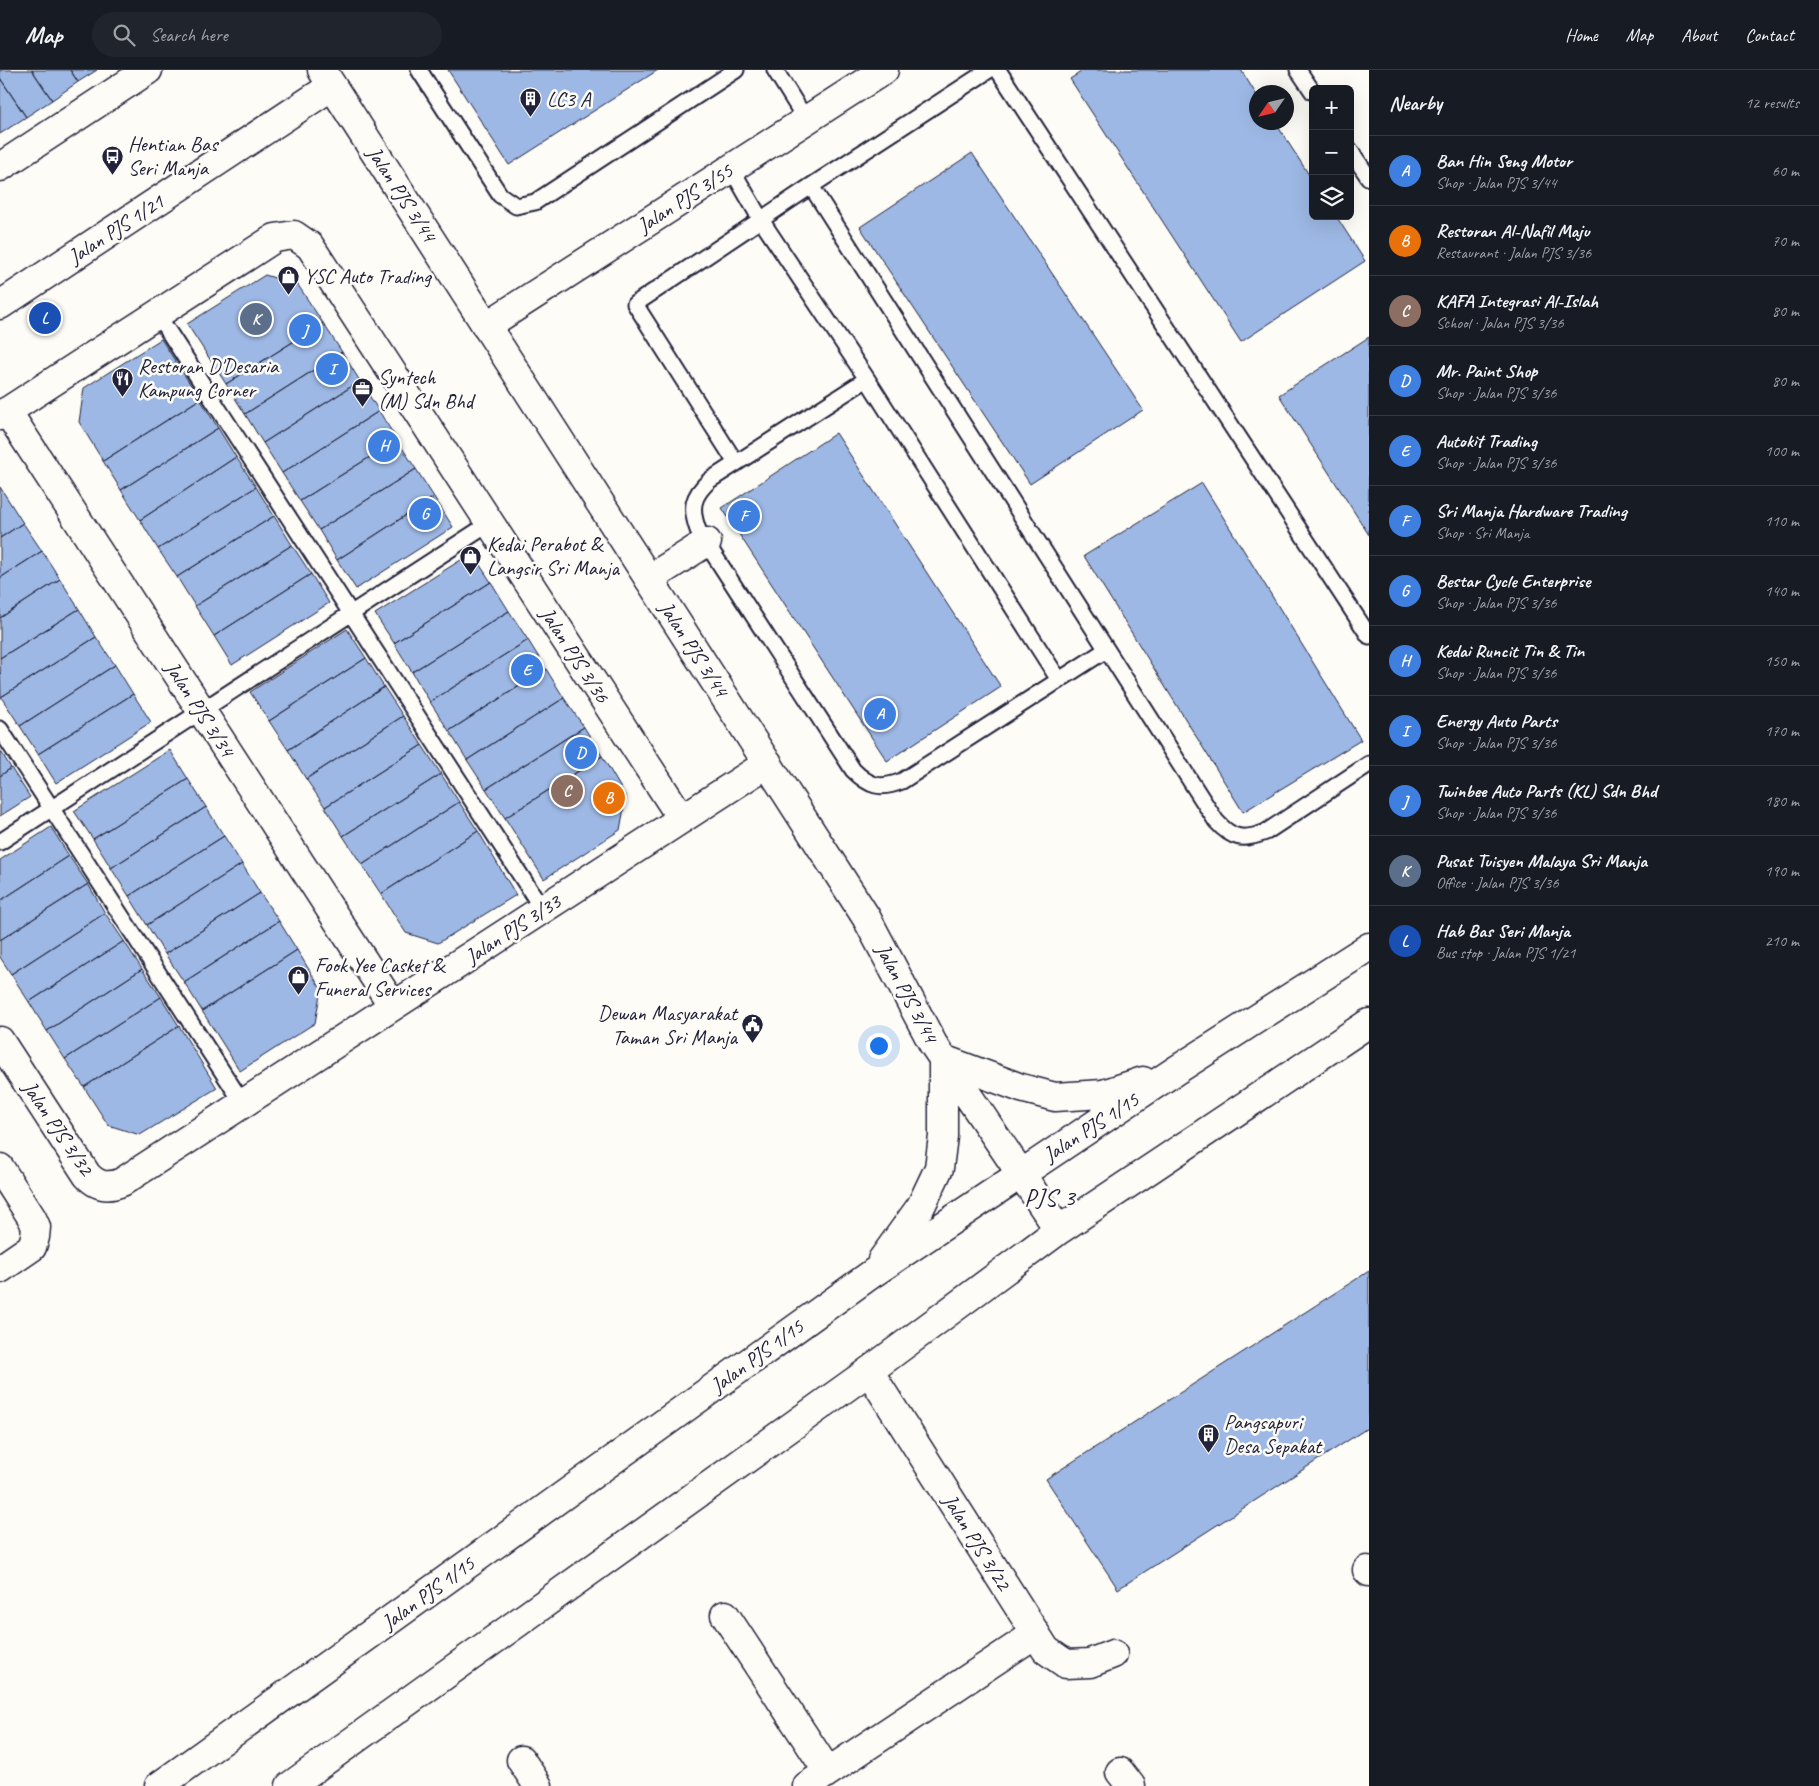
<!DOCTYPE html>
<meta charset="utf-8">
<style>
body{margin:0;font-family:Caveat,sans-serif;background:#20242c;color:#f1f3f6}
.controls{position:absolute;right:15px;top:15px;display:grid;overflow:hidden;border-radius:8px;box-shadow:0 5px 20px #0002}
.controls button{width:45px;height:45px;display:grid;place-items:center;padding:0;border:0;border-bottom:1px solid #363941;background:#171b24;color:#f1f3f6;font:25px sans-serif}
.compass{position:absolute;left:1249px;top:15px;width:45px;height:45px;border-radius:50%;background:#171b24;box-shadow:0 5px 20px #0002;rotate:235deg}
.you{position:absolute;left:878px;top:975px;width:18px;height:18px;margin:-12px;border:4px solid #fff;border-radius:50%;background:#1a73e8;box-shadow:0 0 0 8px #1a73e833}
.badge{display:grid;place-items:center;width:32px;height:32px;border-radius:50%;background:#2563eb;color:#fff;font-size:16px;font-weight:700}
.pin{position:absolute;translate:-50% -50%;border:2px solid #fff;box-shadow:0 1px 5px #0006}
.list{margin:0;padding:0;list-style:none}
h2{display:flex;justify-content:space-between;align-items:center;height:65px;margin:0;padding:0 20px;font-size:21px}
h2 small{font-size:16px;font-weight:400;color:#9ea1a6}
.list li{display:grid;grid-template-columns:32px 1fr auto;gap:15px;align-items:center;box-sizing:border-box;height:70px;padding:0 20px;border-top:1px solid #363941}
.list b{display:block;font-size:19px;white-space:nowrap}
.list p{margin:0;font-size:16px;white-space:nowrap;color:#9ea1a6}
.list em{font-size:16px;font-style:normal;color:#9ea1a6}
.icon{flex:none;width:28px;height:28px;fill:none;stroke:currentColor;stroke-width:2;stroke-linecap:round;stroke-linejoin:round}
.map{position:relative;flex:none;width:1369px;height:1716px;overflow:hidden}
header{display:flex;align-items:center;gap:30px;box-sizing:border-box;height:70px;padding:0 25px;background:#171b24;border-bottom:1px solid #363941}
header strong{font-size:24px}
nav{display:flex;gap:28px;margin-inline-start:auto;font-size:18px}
.search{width:350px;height:45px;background:#20242c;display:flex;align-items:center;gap:12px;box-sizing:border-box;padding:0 18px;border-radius:28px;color:#9ea1a6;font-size:19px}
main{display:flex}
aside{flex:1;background:#171b24}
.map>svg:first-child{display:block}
</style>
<header>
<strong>Map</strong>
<div class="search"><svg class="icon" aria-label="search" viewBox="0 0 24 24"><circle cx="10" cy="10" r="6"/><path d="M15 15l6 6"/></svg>Search here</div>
<nav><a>Home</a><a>Map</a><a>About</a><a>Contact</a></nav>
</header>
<main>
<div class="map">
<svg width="1369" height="1716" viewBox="0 0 1369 1716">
<rect width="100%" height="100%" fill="#fdfcf7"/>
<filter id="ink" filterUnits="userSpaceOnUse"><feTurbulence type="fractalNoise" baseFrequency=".02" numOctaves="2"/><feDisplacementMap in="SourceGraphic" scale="10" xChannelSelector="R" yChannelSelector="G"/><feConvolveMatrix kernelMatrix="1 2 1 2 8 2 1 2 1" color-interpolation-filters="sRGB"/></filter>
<g filter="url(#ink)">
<path fill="#9db8e4" stroke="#22223b" d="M0,0h32l20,30 -26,17 -26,-39z
M32,0h38l8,12 -26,18z
M70,0h27l-19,12z
M448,0h210l-149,95z
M1084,0h157l15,24v28h19l38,59v35h23l29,45 -124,81 -171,-263z
M0,8l26,39 -26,17z
M972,83l171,257 -113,74 -170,-257z
M265,205l33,10 25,38 -97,61 -39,-60z
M323,253l19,29 -97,62 -19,-30z
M1369,267v198l-90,-140z
M161,269l39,60 -97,62 -24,-39 5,-34z
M342,282l18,29 -97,62 -18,-29z
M360,311l19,30 -97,62 -19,-30z
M200,329l18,29 -97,62 -18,-29z
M379,341l18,29 -97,61 -18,-28z
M218,358l18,29 -96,63 -19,-30z
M836,363l165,254 -114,74 -165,-253z
M397,370l19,29 -97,61 -19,-29z
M236,387l20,30 -98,62 -18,-29z
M416,399l18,28 -97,63 -18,-30z
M1202,413l159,257 -118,72 -159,-256z
M0,417l23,36 -23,15z
M256,417l18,29 -97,61 -19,-28z
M434,427l19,30 -97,62 -19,-29z
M274,446l18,29 -97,61 -18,-29z
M23,453l19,28 -42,27v-40z
M292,475l19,29 -97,62 -19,-30z
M42,481l18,28 -60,39v-40z
M472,483l19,29 -97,61 -19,-29z
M311,504l18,29 -97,62 -18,-29z
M60,509l19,30 -79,49v-40z
M491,512l18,29 -97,61 -18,-29z
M79,539l17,28 -95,60 -1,-39z
M509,541l19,29 -98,62 -18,-30z
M347,559l19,29 -97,63 -19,-29z
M96,567l19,28 -95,61 -19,-29z
M528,570l18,29 -97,62 -19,-29z
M366,588l18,29 -96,63 -19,-29z
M115,595l18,29 -95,60 -18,-28z
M546,599l18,29 -97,62 -18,-29z
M384,617l19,29 -97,63 -18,-29z
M133,624l18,28 -95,61 -18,-29z
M564,628l20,29 -98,62 -19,-29z
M403,646l19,29 -97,62 -19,-28z
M584,657l18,29 -97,62 -19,-29z
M422,675l19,29 -98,62 -18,-29z
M0,680l11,18 -11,8z
M170,680l18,29 -95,60 -19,-28z
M602,686l24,41 -6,33 -76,49 -39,-61z
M11,698l19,29 -30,19v-40z
M441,704l18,28 -97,63 -19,-29z
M188,709l18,28 -95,61 -18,-29z
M459,732l19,29 -97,63 -19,-29z
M206,737l18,29 -95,60 -18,-28z
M51,757l18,29 -69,45v-41z
M478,761l38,64 -78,48 -32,-10 -25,-39z
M224,766l18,28 -95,61 -18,-29z
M69,786l19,28 -88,56v-39z
M242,794l18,29 -95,61 -18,-29z
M88,814l17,29 -94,61 -11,-17v-17z
M260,823l19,28 -95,61 -19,-28z
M105,843l19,28 -95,61 -18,-28z
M279,851l18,29 -95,61 -18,-29z
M124,871l18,28 -95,62 -18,-29z
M297,880l24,39 -6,34 -75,48 -38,-60z
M142,899l19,28 -96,62 -18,-28z
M161,927l18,29 -95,61 -19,-28z
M179,956l38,62 -77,47 -32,-10 -24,-38z
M1369,1201v156l-251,162 -72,-110z"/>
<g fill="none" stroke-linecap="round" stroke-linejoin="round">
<defs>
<path id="service" d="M419,0l81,125 16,11 19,-4 201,-132
M775,0l31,50
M998,0l371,566
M1298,0l15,22
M1350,80l19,28
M731,98l30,52 106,159 192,301
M811,116l178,-116
M157,244l386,596
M867,309l-157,101c-18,16 -20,28 -12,50l155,240c16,16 27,20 49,11l204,-131
M736,393l-101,-159 176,-118 405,635c16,18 27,20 50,11l103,-68
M0,659l244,376
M0,772l490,-319"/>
<path id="minor" d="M0,97l148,-97
M486,256l398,-256
M7,341l386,595
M0,346l275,-178 19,-3 16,11 372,573
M649,509l58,-37
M0,971l87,134c10,11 21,13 35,7l646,-419
M0,1098l32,50 4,9 -1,10 -3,10 -32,22
M869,1301l177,279 20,14 24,-1 23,-9
M1367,1500l2,2
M725,1545l103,157
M521,1690l17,26
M1120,1702l11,14
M807,1716l228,-152"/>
<path id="tertiary" d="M0,235l332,-219"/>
<path id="secondary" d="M322,0l544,847 67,127 126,186
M943,989l78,29 34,9 48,-3 40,-13
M882,1190l39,-54 18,-38 4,-32v-77
M159,1716l714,-513 302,-202 194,-124
M290,1716l579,-415 190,-141 310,-207"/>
</defs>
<use href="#service" stroke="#22223b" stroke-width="19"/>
<use href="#minor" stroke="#22223b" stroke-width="31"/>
<use href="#tertiary" stroke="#22223b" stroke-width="31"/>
<use href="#secondary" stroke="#22223b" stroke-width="31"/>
<use href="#service" stroke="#fdfcf7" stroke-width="15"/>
<use href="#minor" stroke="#fdfcf7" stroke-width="28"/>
<use href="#tertiary" stroke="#fdfcf7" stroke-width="28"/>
<use href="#secondary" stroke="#fdfcf7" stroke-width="28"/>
</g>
</g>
<defs>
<symbol id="building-pin" viewBox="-11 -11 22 30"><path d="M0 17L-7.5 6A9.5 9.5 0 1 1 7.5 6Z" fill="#22223b" stroke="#fdfcf7"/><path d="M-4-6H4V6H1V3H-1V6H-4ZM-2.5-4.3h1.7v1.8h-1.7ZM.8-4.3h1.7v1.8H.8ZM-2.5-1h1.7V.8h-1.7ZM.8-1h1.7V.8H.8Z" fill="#fff"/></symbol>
<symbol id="bus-pin" viewBox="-11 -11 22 30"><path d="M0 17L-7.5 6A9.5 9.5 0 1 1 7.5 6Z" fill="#22223b" stroke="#fdfcf7"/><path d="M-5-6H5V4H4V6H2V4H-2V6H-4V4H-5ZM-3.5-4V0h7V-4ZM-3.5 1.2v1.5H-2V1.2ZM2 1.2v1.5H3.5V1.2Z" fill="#fff"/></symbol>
<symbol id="shop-pin" viewBox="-11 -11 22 30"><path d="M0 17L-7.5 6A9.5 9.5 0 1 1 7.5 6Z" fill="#22223b" stroke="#fdfcf7"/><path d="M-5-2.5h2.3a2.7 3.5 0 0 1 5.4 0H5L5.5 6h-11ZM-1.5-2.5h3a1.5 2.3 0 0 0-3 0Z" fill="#fff"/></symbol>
<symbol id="restaurant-pin" viewBox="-11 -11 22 30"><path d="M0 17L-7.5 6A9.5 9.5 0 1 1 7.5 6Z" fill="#22223b" stroke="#fdfcf7"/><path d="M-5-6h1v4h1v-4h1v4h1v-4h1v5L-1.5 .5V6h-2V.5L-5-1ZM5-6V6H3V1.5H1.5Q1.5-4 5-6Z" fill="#fff"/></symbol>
<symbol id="office-pin" viewBox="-11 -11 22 30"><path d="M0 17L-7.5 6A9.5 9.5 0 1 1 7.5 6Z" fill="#22223b" stroke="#fdfcf7"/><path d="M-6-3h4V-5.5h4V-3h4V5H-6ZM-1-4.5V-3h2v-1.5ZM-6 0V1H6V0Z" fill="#fff"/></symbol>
<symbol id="civic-pin" viewBox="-11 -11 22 30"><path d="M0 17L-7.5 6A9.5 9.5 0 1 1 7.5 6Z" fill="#22223b" stroke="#fdfcf7"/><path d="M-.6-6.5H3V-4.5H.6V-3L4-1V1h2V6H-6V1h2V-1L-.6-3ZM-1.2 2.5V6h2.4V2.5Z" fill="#fff"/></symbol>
</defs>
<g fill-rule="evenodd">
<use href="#building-pin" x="518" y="16" width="25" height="34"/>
<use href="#bus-pin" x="100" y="74" width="25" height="34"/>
<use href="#shop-pin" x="276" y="194" width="25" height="34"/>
<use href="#restaurant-pin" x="110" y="296" width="25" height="34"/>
<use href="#office-pin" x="350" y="306" width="25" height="34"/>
<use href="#shop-pin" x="458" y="474" width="25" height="34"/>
<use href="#shop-pin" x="286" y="894" width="25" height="34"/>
<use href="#civic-pin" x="740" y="942" width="25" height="34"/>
<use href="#building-pin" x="1196" y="1352" width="25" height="34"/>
</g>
<g text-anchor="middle" stroke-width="5" stroke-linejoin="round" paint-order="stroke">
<g font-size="21" fill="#22223b" stroke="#fdfcf7" text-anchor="start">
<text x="547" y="36">LC3 A</text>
<text x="128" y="81">Hentian Bas<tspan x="128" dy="24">Seri Manja</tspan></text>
<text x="304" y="213">YSC Auto Trading</text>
<text x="138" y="303">Restoran D'Desaria<tspan x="138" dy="24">Kampung Corner</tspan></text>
<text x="378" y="314">Syntech<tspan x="378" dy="24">(M) Sdn Bhd</tspan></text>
<text x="487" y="481">Kedai Perabot &amp;<tspan x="487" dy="24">Langsir Sri Manja</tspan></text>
<text x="315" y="902">Fook Yee Casket &amp;<tspan x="315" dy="24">Funeral Services</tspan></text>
<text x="737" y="950" text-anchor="end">Dewan Masyarakat<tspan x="737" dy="24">Taman Sri Manja</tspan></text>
<text x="1224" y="1359">Pangsapuri<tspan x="1224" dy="24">Desa Sepakat</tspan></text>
</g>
<g font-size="21" fill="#22223b" stroke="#fdfcf7">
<text transform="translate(402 124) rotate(57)" y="7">Jalan PJS 3/44</text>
<text transform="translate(685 128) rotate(-33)" y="7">Jalan PJS 3/55</text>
<text transform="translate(116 159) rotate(-33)" y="7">Jalan PJS 1/21</text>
<text transform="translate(694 579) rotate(57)" y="7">Jalan PJS 3/44</text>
<text transform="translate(575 585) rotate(57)" y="7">Jalan PJS 3/36</text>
<text transform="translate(200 639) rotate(57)" y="7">Jalan PJS 3/34</text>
<text transform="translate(513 859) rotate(-33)" y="7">Jalan PJS 3/33</text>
<text transform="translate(907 923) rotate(62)" y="7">Jalan PJS 3/44</text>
<text transform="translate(1091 1057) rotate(-33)" y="7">Jalan PJS 1/15</text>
<text transform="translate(58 1058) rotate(56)" y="7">Jalan PJS 3/32</text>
<text transform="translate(757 1286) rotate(-36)" y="7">Jalan PJS 1/15</text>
<text transform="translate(977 1472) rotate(58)" y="7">Jalan PJS 3/22</text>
<text transform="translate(428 1523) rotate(-36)" y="7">Jalan PJS 1/15</text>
</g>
<g font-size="24" letter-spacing="1" fill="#22223b" stroke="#fdfcf7">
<text x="1050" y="1135">PJS 3</text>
</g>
</g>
</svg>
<div class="controls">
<button>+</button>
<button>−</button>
<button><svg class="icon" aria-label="layers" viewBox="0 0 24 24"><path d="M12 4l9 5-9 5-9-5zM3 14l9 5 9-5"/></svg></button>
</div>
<svg class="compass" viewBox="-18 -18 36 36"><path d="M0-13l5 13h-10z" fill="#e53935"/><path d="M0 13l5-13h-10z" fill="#9ea1a6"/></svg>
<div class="you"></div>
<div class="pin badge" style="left:880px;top:644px;background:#3f7fe0">A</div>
<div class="pin badge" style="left:609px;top:728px;background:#e8710a">B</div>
<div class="pin badge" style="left:567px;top:721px;background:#8d6e63">C</div>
<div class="pin badge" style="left:581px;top:683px;background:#3f7fe0">D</div>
<div class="pin badge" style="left:527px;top:600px;background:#3f7fe0">E</div>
<div class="pin badge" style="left:744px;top:446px;background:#3f7fe0">F</div>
<div class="pin badge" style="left:425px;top:444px;background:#3f7fe0">G</div>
<div class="pin badge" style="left:384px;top:376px;background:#3f7fe0">H</div>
<div class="pin badge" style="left:332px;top:299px;background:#3f7fe0">I</div>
<div class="pin badge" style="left:305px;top:260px;background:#3f7fe0">J</div>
<div class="pin badge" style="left:256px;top:249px;background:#5c6f8a">K</div>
<div class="pin badge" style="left:45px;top:248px;background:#1a4fb4">L</div>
</div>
<aside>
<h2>Nearby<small>12 results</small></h2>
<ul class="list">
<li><span class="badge" style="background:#3f7fe0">A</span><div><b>Ban Hin Seng Motor</b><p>Shop · Jalan PJS 3/44</p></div><em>60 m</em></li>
<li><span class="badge" style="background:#e8710a">B</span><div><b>Restoran Al-Nafil Maju</b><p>Restaurant · Jalan PJS 3/36</p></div><em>70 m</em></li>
<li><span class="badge" style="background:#8d6e63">C</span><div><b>KAFA Integrasi Al-Islah</b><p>School · Jalan PJS 3/36</p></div><em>80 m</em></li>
<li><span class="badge" style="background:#3f7fe0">D</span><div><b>Mr. Paint Shop</b><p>Shop · Jalan PJS 3/36</p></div><em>80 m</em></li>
<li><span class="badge" style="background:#3f7fe0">E</span><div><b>Autokit Trading</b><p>Shop · Jalan PJS 3/36</p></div><em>100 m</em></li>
<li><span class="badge" style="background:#3f7fe0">F</span><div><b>Sri Manja Hardware Trading</b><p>Shop · Sri Manja</p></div><em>110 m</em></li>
<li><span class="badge" style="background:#3f7fe0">G</span><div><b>Bestar Cycle Enterprise</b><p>Shop · Jalan PJS 3/36</p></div><em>140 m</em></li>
<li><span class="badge" style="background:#3f7fe0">H</span><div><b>Kedai Runcit Tin &amp; Tin</b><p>Shop · Jalan PJS 3/36</p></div><em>150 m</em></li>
<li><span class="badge" style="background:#3f7fe0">I</span><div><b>Energy Auto Parts</b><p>Shop · Jalan PJS 3/36</p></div><em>170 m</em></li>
<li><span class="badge" style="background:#3f7fe0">J</span><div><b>Twinbee Auto Parts (KL) Sdn Bhd</b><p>Shop · Jalan PJS 3/36</p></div><em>180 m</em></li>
<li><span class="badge" style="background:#5c6f8a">K</span><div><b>Pusat Tuisyen Malaya Sri Manja</b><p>Office · Jalan PJS 3/36</p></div><em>190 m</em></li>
<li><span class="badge" style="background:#1a4fb4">L</span><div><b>Hab Bas Seri Manja</b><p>Bus stop · Jalan PJS 1/21</p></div><em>210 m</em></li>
</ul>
</aside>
</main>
